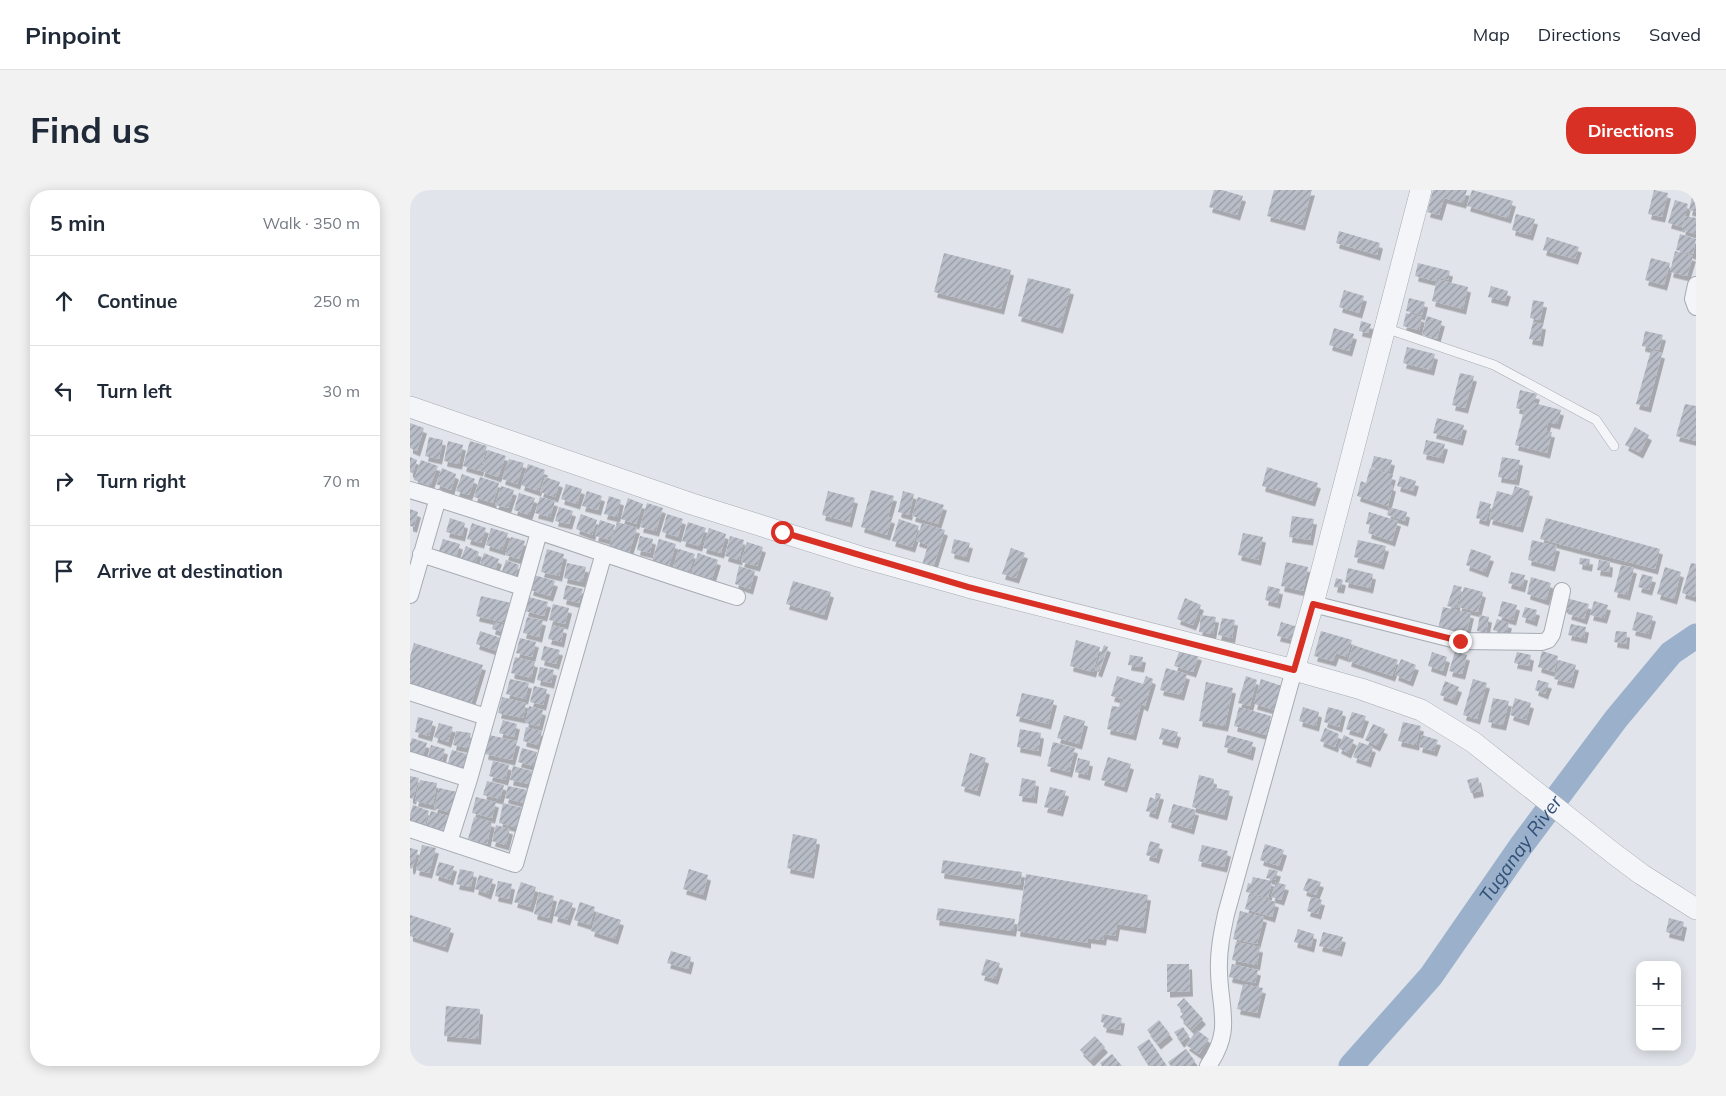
<!DOCTYPE html>
<meta charset="utf-8">
<style>
body{margin:0;font-family:Mulish,sans-serif;background:#f2f2f3;color:#1f2937}
.controls{position:absolute;right:15px;bottom:15px;display:grid;overflow:hidden;border-radius:10px;box-shadow:0 2px 12px #0003}
.controls button{width:45px;height:45px;display:grid;place-items:center;padding:0;border:0;border-bottom:1px solid #e0e1e3;background:#fff;color:#1f2937;font:25px sans-serif}
.stop{position:absolute;width:15px;height:15px;margin:-11px;border:4px solid #d93025;border-radius:50%;background:#fff}
.stop.end{background:#d93025;border-color:#fff;box-shadow:0 1px 5px #0008}
.list{margin:0;padding:0;list-style:none}
h2{display:flex;justify-content:space-between;align-items:center;height:65px;margin:0;padding:0 20px;font-size:21px}
h2 small{font-size:16px;font-weight:400;color:#747a83}
.list li{display:grid;grid-template-columns:32px 1fr auto;gap:15px;align-items:center;box-sizing:border-box;height:90px;padding:0 20px;border-top:1px solid #e0e1e3}
.list b{display:block;font-size:19px;white-space:nowrap}
.list em{font-size:16px;font-style:normal;color:#747a83}
.icon{flex:none;width:28px;height:28px;fill:none;stroke:currentColor;stroke-width:2;stroke-linecap:round;stroke-linejoin:round}
.map{position:relative;flex:none;width:1286px;height:876px;overflow:hidden;border-radius:20px}
header{display:flex;align-items:center;gap:30px;box-sizing:border-box;height:70px;padding:0 25px;background:#fff;border-bottom:1px solid #e0e1e3}
header strong{font-size:24px}
nav{display:flex;gap:28px;margin-inline-start:auto;font-size:18px}
.intro{display:flex;align-items:center;justify-content:space-between;box-sizing:border-box;height:120px;padding:0 30px}
h1{margin:0;font-size:35px}
.button{padding:12px 22px;border-radius:20px;background:#d93025;color:#fff;font-size:18px;font-weight:700}
main{display:flex;gap:30px;padding:0 30px}
aside{flex:1;background:#fff;border-radius:20px;box-shadow:0 2px 12px #0003}
.map>svg:first-child{display:block}
</style>
<header>
<strong>Pinpoint</strong>
<nav><a>Map</a><a>Directions</a><a>Saved</a></nav>
</header>
<div class="intro"><h1>Find us</h1><a class="button">Directions</a></div>
<main>
<aside>
<h2>5 min<small>Walk · 350 m</small></h2>
<ul class="list">
<li><svg class="icon" aria-label="ahead" viewBox="0 0 24 24"><path d="M12 20V5M6 11l6-6 6 6"/></svg><div><b>Continue</b></div><em>250 m</em></li>
<li><svg class="icon" aria-label="left" viewBox="0 0 24 24"><path d="M17 20v-9H6M10 6l-5 5 5 5"/></svg><div><b>Turn left</b></div><em>30 m</em></li>
<li><svg class="icon" aria-label="right" viewBox="0 0 24 24"><path d="M7 20v-9h11M14 6l5 5-5 5"/></svg><div><b>Turn right</b></div><em>70 m</em></li>
<li><svg class="icon" aria-label="arrive" viewBox="0 0 24 24"><path d="M6 21V4h12l-3 4 3 4H6"/></svg><div><b>Arrive at destination</b></div></li>
</ul>
</aside>
<div class="map">
<svg width="1286" height="876" viewBox="0 0 1286 876">
<defs>
<pattern id="building-hatch" width="6" height="6" patternUnits="userSpaceOnUse" patternTransform="scale(1.25)"><rect width="6" height="6" fill="#b8bdc7"/><path d="M-1 1l2-2M0 6l6-6M5 7l2-2" fill="none" stroke="#969aa3"/></pattern>
<filter id="shadow"><feDropShadow dx="3" dy="5.5" stdDeviation="0" flood-color="#0004"/></filter>
</defs>
<rect width="100%" height="100%" fill="#e1e4ea"/>
<g fill="none" stroke-linecap="round" stroke-linejoin="round">
<path stroke="#9bb1cb" stroke-width="25" id="s1" d="M941,876l80,-90 90,-130 95,-127 55,-66 25,-17"/>
</g>
<path fill="url(#building-hatch)" filter="url(#shadow)" d="M804,0h8l21,6 -6,19 -28,-8z
M864,0h38l-10,35 -35,-9z
M1023,0h34l-4,13 -19,-5 -5,17 -12,-3z
M1062,0l41,11 -5,17 -41,-12z
M1244,0l14,3 -6,24 -14,-3z
M1283,3l3,1v18l-7,-2z
M1265,10l13,4 -6,23 -14,-4z
M1106,24l19,5 -5,16 -18,-5z
M1276,26l10,2v16l-14,-4z
M929,41l41,12 -3,12 -41,-12z
M1270,44l16,5 -3,15 -17,-4z
M1137,47l32,10 -4,12 -32,-9z
M1265,61l18,5 -6,20 -17,-4z
M534,63l67,17 -10,39 -67,-17z
M1241,68l19,5 -6,22 -19,-5z
M1008,73l32,8 -2,9 -11,-3 -2,4 -20,-5z
M618,88l43,11 -11,39 -42,-12z
M1027,89l31,8 -5,22 -31,-8z
M1081,96l17,5 -3,10 -17,-4z
M934,100l20,6 -5,17 -20,-6z
M999,108l16,4 -3,13 -16,-4z
M1123,110l11,2 -4,18 -10,-2z
M996,123l16,4 -3,13 -16,-4z
M1017,126l15,5 -5,18 -15,-4z
M951,131l10,3 -3,9 -9,-2z
M1123,132l10,2 -3,17 -11,-2z
M924,138l20,6 -5,17 -20,-6z
M1235,141l18,4 -4,15 -17,-4z
M997,157l28,7 -4,16 -28,-7z
M1241,160l11,3 -14,54 -12,-3z
M1050,183l14,3 -9,32 -13,-3z
M1110,200l17,4 -3,9 27,7 -4,14 -9,-2 -2,9 6,1 -5,21 -32,-8 9,-35 -8,-2z
M1275,214l11,2v35l-20,-5z
M1027,228l27,7 -4,15 -27,-7z
M0,233l14,5 -7,23 -7,-3z
M1225,237l14,8 -9,18 -15,-8z
M19,247l14,3 -4,19 -14,-3z
M1016,250l19,4 -4,14 -18,-4z
M38,251l15,4 -4,19 -15,-3z
M60,251l17,5 -7,25 -17,-5z
M78,260l18,6 -8,21 -17,-6z
M964,266l18,4 -3,12 -18,-4z
M0,267l7,3 -4,13 -3,-1z
M1092,267l18,3 -4,20 -18,-3z
M99,269l15,4 -7,21 -15,-5z
M11,270l17,6 -8,20 -16,-6z
M118,274l17,6 -7,21 -17,-6z
M857,277l51,16 -6,18 -50,-15z
M32,278l14,6 -5,16 -15,-6z
M960,278l23,7 -3,10 3,1 -5,20 -31,-10 4,-15 5,2z
M52,284l13,5 -6,16 -13,-4z
M990,286l16,5 -3,10 -16,-5z
M70,287l19,6 -6,20 -19,-6z
M135,287l15,5 -5,15 -15,-5z
M156,294l16,5 -5,15 -16,-5z
M91,296l13,4 -6,18 -13,-3z
M1105,296l15,5 -10,36 -31,-8 8,-28 15,4z
M461,300l23,6 -6,21 4,1 -5,17 -26,-8z
M177,301l15,5 -4,14 -16,-4z
M418,301l27,7 -6,24 -27,-7z
M493,301l11,3 -5,21 -11,-3z
M109,303l16,5 -6,17 -15,-5z
M199,306l12,4 -4,17 -13,-3z
M130,307l15,4 -5,16 -15,-4z
M508,307l26,8 -6,19 -26,-8z
M218,308l15,6 -7,20 -15,-5z
M1070,311l11,3 -5,17 -10,-3z
M237,313l16,5 -7,23 -16,-4z
M149,317l14,4 -4,13 -14,-3z
M979,317l18,5 -2,9 -18,-6z
M0,319l8,3 -4,15 -4,-1z
M959,322l29,9 -6,20 -24,-8 2,-8 -4,-1z
M171,324l16,6 -5,15 -16,-6z
M257,324l16,5 -5,18 -16,-5z
M882,326l22,3 -4,21 -21,-3z
M40,328l15,5 -3,13 -16,-4z
M1136,328l114,31 -5,20 -115,-30z
M489,329l20,7 -7,21 -20,-6z
M190,330l15,5 -5,15 -15,-4z
M207,332l20,6 -8,25 -20,-5z
M278,332l18,6 -7,18 -17,-5z
M62,333l14,5 -5,15 -14,-4z
M512,333l23,7 -12,38 -11,-3 6,-20 -12,-4z
M81,338l17,5 -6,17 -16,-5z
M299,338l17,6 -5,19 -18,-5z
M833,343l20,4 -5,23 -20,-5z
M230,346l13,3 -3,14 -13,-3z
M320,346l14,4 -5,20 -14,-4z
M101,347l14,4 -6,18 -14,-4z
M33,349l17,5 -5,16 -17,-6z
M249,349l17,5 -7,22 -17,-5z
M544,349l16,4 -4,14 -15,-4z
M948,350l28,6 -5,18 -27,-7z
M1122,350l25,6 -5,20 -24,-6z
M337,352l16,5 -6,19 -16,-4z
M56,356l13,6 -5,14 -14,-5z
M601,358l14,5 -9,25 -14,-4z
M137,359l17,5 -5,22 -18,-4z
M269,359l16,5 -7,21 -16,-5z
M1061,359l20,7 -6,16 -19,-7z
M74,363l15,6 -5,14 -15,-6z
M288,363l20,7 -7,22 -20,-7z
M1170,368l10,1 -1,7 -10,-2z
M96,370l13,5 -5,14 -13,-5z
M1189,370l11,2 -1,10 -12,-2z
M876,372l22,5 -5,24 -22,-5z
M157,373l19,4 -4,15 -18,-4z
M1281,373l5,1 -1,33 -13,-4z
M1211,375l13,3 -7,27 -13,-3z
M329,376l16,5 -5,18 -15,-5z
M1255,377l16,5 -7,27 -17,-5z
M938,378l25,6 -3,14 -25,-6z
M1101,382l14,3 -3,12 -14,-4z
M1232,384l11,3 -4,13 -11,-3z
M124,385l21,6 -5,15 -20,-6z
M1121,387l20,6 -5,17 -19,-6z
M926,388l7,2 -2,8 -7,-1z
M383,391l38,11 -7,23 -38,-11z
M156,395l17,4 -4,14 -16,-4z
M1044,395l8,2 -6,21 -9,-2z
M858,396l12,3 -3,14 -12,-3z
M1054,397l19,5 -5,20 -20,-5z
M71,406l30,7 -5,20 -30,-7z
M119,407l19,5 -4,14 -19,-5z
M775,408l16,7 -8,20 -16,-6z
M1156,408l23,6 -5,15 -16,-5 2,-5 -7,-2z
M1092,411l15,4 -4,15 -15,-4z
M1184,411l14,4 -4,13 -14,-3z
M143,414l16,4 -4,16 -16,-4z
M1033,417l28,6 -5,22 -28,-6z
M1115,417l12,3 -3,11 -12,-4z
M1227,422l16,4 -5,18 -16,-4z
M791,425l15,2 -3,17 -14,-2z
M1070,425l9,2 -3,16 -9,-2z
M117,427l16,3 -4,17 -16,-4z
M812,428l13,2 -3,18 -14,-3z
M1087,429l12,4 -3,11 -13,-4z
M84,432l14,5 -2,6 -14,-4z
M871,432l17,5 -4,13 -17,-4z
M1161,434l15,3 -2,11 -16,-3z
M142,435l12,3 -3,14 -13,-3z
M70,441l21,7 -4,13 -21,-7z
M911,441l31,9 -5,17 -11,-4 -3,8 -19,-5z
M1206,441l11,1 -1,12 -12,-2z
M110,448l16,4 -4,15 -16,-4z
M666,450l24,7 -7,25 -23,-6z
M4,453l69,22 -12,39 -61,-19v-28z
M694,455l4,2 -9,25 -4,-2z
M943,455l45,15 -6,16 -44,-15z
M134,456l16,4 -4,14 -15,-4z
M770,459l19,6 -6,17 -19,-6z
M1132,461l16,5 -4,16 -16,-5z
M1022,462l15,5 -4,14 -15,-5z
M1045,462l12,3 -5,19 -13,-3z
M1107,462l14,3 -2,11 -15,-3z
M720,465l13,2 -2,10 -13,-2z
M105,467l20,5 -4,16 -20,-5z
M991,469l15,6 -6,16 -15,-6z
M1149,470l17,5 -5,18 -17,-4z
M130,477l14,3 -3,13 -14,-3z
M756,478l21,6 -6,21 -21,-5z
M707,486l26,8 3,-8 7,3 -8,27 -4,-2 -8,31 -26,-6 5,-23 7,1 2,-7 12,2 -22,-6z
M836,486l11,4 -7,26 -12,-3z
M100,489l19,4 -4,16 -19,-5z
M851,489l21,7 -7,24 -21,-6z
M1063,489l14,4 -10,36 -14,-4z
M1128,490l11,3 -4,11 -10,-4z
M1035,491l14,6 -5,13 -14,-5z
M796,492l27,6 -8,38 -26,-5z
M124,496l13,3 -4,16 -13,-3z
M612,503l32,7 -6,24 -32,-8z
M92,507l24,6 -3,15 -25,-5z
M1083,508l16,3 -6,24 -15,-3z
M1105,508l16,5 -5,17 -16,-5z
M119,516l14,4 -4,16 -14,-3z
M829,517l32,9 -5,19 -32,-9z
M893,517l16,5 -3,14 -17,-5z
M918,517l15,4 -4,16 -15,-5z
M942,522l14,4 -6,17 -14,-4z
M654,525l21,6 -6,23 -22,-6z
M8,527l15,4 -4,15 -14,-4z
M93,530l14,4 -3,13 -15,-4z
M993,532l18,4 -5,19 -18,-4z
M29,533l14,4 -5,15 -14,-5z
M963,534l12,5 -8,17 -12,-6z
M116,537l16,4 -4,14 -15,-4z
M752,538l16,4 -3,11 -16,-4z
M915,538l14,6 -4,13 -15,-6z
M610,539l21,4 -3,18 -21,-4z
M46,541l15,2 -3,15 -15,-3z
M79,545l28,6 -5,19 -27,-6z
M817,545l26,7 -3,13 -26,-8z
M934,545l10,5 -6,13 -10,-5z
M1012,545l16,5 -4,11 -15,-4z
M2,548l15,5 -5,15 -12,-4v-10z
M643,552l22,6 -6,24 -22,-6z
M949,552l14,5 -5,15 -15,-5z
M21,555l14,4 -4,15 -14,-3z
M112,558l15,4 -4,14 -15,-4z
M42,560l15,4 -5,17 -15,-5z
M560,563l16,5 -9,33 -16,-5z
M698,567l23,7 -7,23 -23,-7z
M668,568l12,3 -3,14 -12,-3z
M83,571l16,4 -4,15 -16,-4z
M103,576l19,5 -3,13 -19,-4z
M789,585l15,4 -1,8 17,4 -6,24 -32,-8z
M0,586l9,2 -6,21 -3,-1z
M1068,587l3,14 -10,2 -4,-13z
M612,588l14,3 -2,17 -15,-2z
M10,590l17,3 -4,22 -18,-4z
M77,591l17,4 -4,14 -17,-4z
M98,596l19,4 -3,13 -19,-5z
M640,597l16,4 -6,20 -16,-4z
M29,598l18,4 -5,21 -18,-5z
M746,603l5,1 -6,20 -9,-3 4,-14 5,2z
M66,607l20,5 -4,16 -20,-5z
M93,613l20,5 -5,20 -19,-5z
M763,614l23,6 -5,19 -23,-7z
M3,615l16,6 -5,16 -14,-5v-7z
M21,621l20,6 -4,16 -21,-6z
M64,627l18,5 -5,22 -19,-5z
M86,635l14,4 -4,16 -14,-4z
M383,644l24,5 -6,34 -24,-5z
M740,651l10,3 -4,14 -10,-3z
M855,654l19,6 -5,16 -19,-6z
M12,655l14,3 -7,25 -13,-3z
M792,655l26,6 -4,16 -26,-6z
M0,658l8,2 -6,19 -2,-1z
M533,670l79,12 -2,13 -79,-12z
M29,672l15,4 -4,14 -15,-5z
M50,679l14,3 -3,15 -15,-3z
M279,679l19,6 -5,20 -20,-6z
M859,679l9,2 -3,9 -9,-2z
M616,684l122,21 -5,33 -26,-4 -2,12 -11,-2 -1,6 -15,-2v5l-71,-12z
M69,685l14,4 -5,15 -13,-5z
M843,687l19,4 -4,17 -22,-6 2,-9 3,1z
M898,688l13,4 -5,13 -13,-5z
M88,691l14,3 -3,15 -14,-3z
M111,692l15,5 -6,20 -16,-5z
M866,692l10,3 -5,15 -10,-3z
M129,702l15,4 -5,22 -15,-4z
M839,704l27,8 -4,15 -27,-8z
M901,707l11,3 -4,14 -11,-3z
M150,709l13,4 -6,17 -13,-4z
M170,712l15,5 -5,18 -16,-5z
M528,718l77,11 -2,12 -77,-11z
M830,721l24,6 -7,27 -24,-5z
M187,722l24,8 -6,19 -24,-8z
M0,725l41,13 -6,19 -35,-11z
M1259,728l15,4 -3,14 -15,-4z
M888,739l16,5 -3,13 -17,-5z
M913,742l20,5 -4,14 -20,-5z
M826,752l24,5 -3,18 -25,-5z
M261,761l20,6 -3,12 -21,-6z
M576,769l14,4 -5,16 -14,-4z
M757,774h22l1,27 -23,1z
M822,774l26,6 -3,13 -26,-6z
M833,794l20,4 -6,25 -20,-4z
M774,808l19,21 -11,11 -12,-13 4,-4 -7,-8z
M36,816l34,3 -2,30 -34,-3z
M692,824l20,4 -2,12 -17,-3 1,-4 -3,-1z
M749,830l11,14 -12,10 -11,-14z
M773,837l6,9 -8,6 -7,-10z
M787,840l12,9 -10,15 -13,-9z
M685,846l10,11 -14,14 -11,-11z
M739,849l18,27h-18l-12,-19z
M776,859l9,12 -6,5h-18l-3,-4z
M702,864l10,12h-20l-2,-3z"/>
<g fill="none" stroke-linecap="round" stroke-linejoin="round">
<defs>
<path id="service" d="M975,138l109,37 102,55 18,26"/>
<path id="minor" d="M1286,95l-3,14 3,8
M0,300c110,33 218,73 327,107
M11,364l101,33
M0,405l28,-97
M903,414l147,37 82,1 6,-2 4,-6 10,-43
M0,502l76,25
M0,570l59,19
M0,639l105,35 89,-311
M39,652l20,-63 70,-247
M798,876c25,-36 12,-55 11,-94 -1,-20 3,-39 7,-58l68,-244"/>
<path id="tertiary" d="M0,217l282,97 169,53 107,30 326,83 67,19 60,21 52,32 140,111 28,21 55,35
M884,480l19,-66 108,-414"/>
</defs>
<use href="#service" stroke="#a6abb4" stroke-width="10"/>
<use href="#minor" stroke="#a6abb4" stroke-width="18"/>
<use href="#tertiary" stroke="#a6abb4" stroke-width="22"/>
<use href="#service" stroke="#f4f5f8" stroke-width="9"/>
<use href="#minor" stroke="#f4f5f8" stroke-width="16"/>
<use href="#tertiary" stroke="#f4f5f8" stroke-width="21"/>
</g>
<g fill="none" stroke-linecap="round" stroke-linejoin="round">
<path stroke="#d93025" stroke-width="6" d="M372,342l186,55 326,83 19,-66 147,37"/>
</g>
<g text-anchor="middle" stroke-width="5" stroke-linejoin="round" paint-order="stroke">
<g font-size="19" font-style="italic" fill="#325077" stroke="#f1f3f7">
<text dy="7" stroke="none"><textPath href="#s1" startOffset="276">Tuganay River</textPath></text>
</g>
</g>
</svg>
<div class="controls">
<button>+</button>
<button>−</button>
</div>
<div class="stop" style="left:372px;top:342px"></div>
<div class="stop end" style="left:1050px;top:451px"></div>
</div>
</main>
